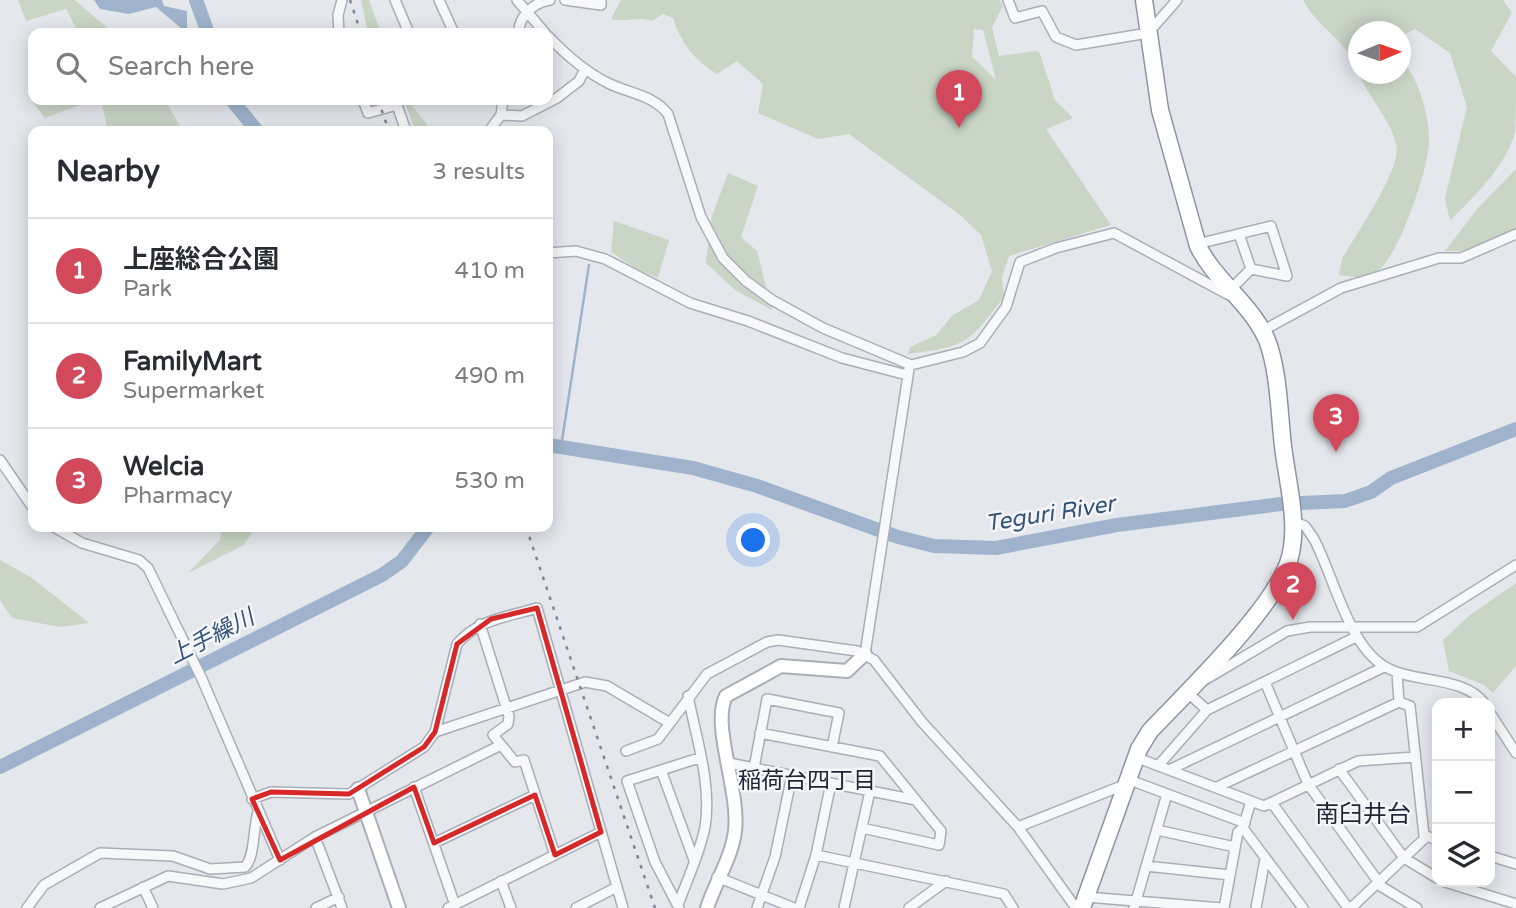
<!DOCTYPE html>
<meta charset="utf-8">
<style>
body{margin:0;font-family:"Varela Round","Noto Sans JP",sans-serif;background:#f7f7f7;color:#2b2b33}
.controls{position:absolute;right:21px;bottom:21px;display:grid;overflow:hidden;border-radius:14px;box-shadow:0 4px 18px #0003}
.controls button{width:63px;height:63px;display:grid;place-items:center;padding:0;border:0;border-bottom:2px solid #e1e1e2;background:#fff;color:#2b2b33;font:35px sans-serif}
.compass{position:absolute;left:1348px;top:21px;width:63px;height:63px;border-radius:50%;background:#fff;box-shadow:0 4px 18px #0003;rotate:88deg}
.you{position:absolute;left:754px;top:541px;width:24px;height:24px;margin:-18px;border:5px solid #fff;border-radius:50%;background:#1a73e8;box-shadow:0 0 0 10px #1a73e833}
.badge{display:grid;place-items:center;width:46px;height:46px;border-radius:50%;background:#d1495b;color:#fff;font-size:23px;font-weight:700}
.pin{position:absolute;translate:-50% -58px;filter:drop-shadow(0 2px 4px #0008)}
.pin::after{content:'';position:absolute;top:37px;width:24px;height:21px;background:inherit;clip-path:polygon(0 0,100% 0,50% 100%)}
.list{margin:0;padding:0;list-style:none}
h2{display:flex;justify-content:space-between;align-items:center;height:91px;margin:0;padding:0 28px;font-size:30px}
h2 small{font-size:23px;font-weight:400;color:#7c7c81}
.list li{display:grid;grid-template-columns:46px 1fr auto;gap:21px;align-items:center;box-sizing:border-box;height:105px;padding:0 28px;border-top:2px solid #e1e1e2}
.list b{display:block;font-size:26px;white-space:nowrap}
.list p{margin:0;font-size:23px;white-space:nowrap;color:#7c7c81}
.list em{font-size:23px;font-style:normal;color:#7c7c81}
.icon{flex:none;width:38px;height:38px;fill:none;stroke:currentColor;stroke-width:2;stroke-linecap:round;stroke-linejoin:round}
.map{position:relative;flex:none;width:1516px;height:908px;overflow:hidden}
.search{position:absolute;background:#fff;box-shadow:0 4px 18px #0003;left:28px;top:28px;width:525px;height:77px;display:flex;align-items:center;gap:18px;box-sizing:border-box;padding:0 24px;border-radius:14px;color:#7c7c81;font-size:26px}
.panel{position:absolute;background:#fff;box-shadow:0 4px 18px #0003;left:28px;top:126px;width:525px;height:406px;border-radius:14px}
.map>svg:first-child{display:block}
</style>
<div class="map">
<svg width="1516" height="908" viewBox="0 0 1516 908">
<rect width="100%" height="100%" fill="#e4e7ec"/>
<path fill="#c9d6c5" fill-rule="evenodd" d="M18,0h57l38,33h-34l-13,-24 -40,12z
M361,0h8l12,33h-13z
M621,0h378l4,6 -11,21 7,29 38,-5 3,3 15,46 18,18 -27,11 65,96 -102,31 -7,21 2,20c-37,48 -37,49 -96,57l2,-7 26,-12 17,-20 26,-15 13,-29 -11,-36 -21,-20 -111,-81 -31,5 -60,-26 5,-29 -26,-23 -20,13c-22,-13 -37,-32 -44,-56l-10,-4 -11,7c-15,-5 -27,2 -41,-2zM974,29l9,1 13,50 -24,-23z
M1503,0l9,13 -21,38 25,26c0,17 0,39 -1,55 -9,35 -41,64 -65,89l-5,-23 22,-91 -17,-54 -35,-24 -14,7 -1,-4h-42v39c-12,-32 -40,-42 -55,-71z
M1401,57c17,22 29,58 28,86 -2,30 -28,106 -49,126 -12,11 -28,8 -41,6l3,-16c13,-24 61,-91 54,-115 -7,-28 -27,-45 -37,-70h41z
M33,92v8h60l-48,18 -18,-23z
M101,100h64l18,31h-75z
M399,100h8l25,30 27,1h-44l-9,-26z
M1516,169v61l-55,21h-16l33,-43z
M728,173l30,13 -17,51 16,14 15,59 -37,-20 -29,-27 5,-44z
M614,221l55,19 -11,38 -23,-10 -24,-16z
M222,527h33l-11,18 -56,28 32,-33z
M0,560l32,18 57,45 -29,4 -48,-9 -12,-18z
M1516,583v83l-23,27 -9,-8 -35,-14 -6,-31 27,-25z"/>
<path fill="#9fb4cc" d="M94,0h68l2,6 23,5v22l-31,-26 -27,7 -29,-5z"/>
<g fill="none" stroke-linecap="round" stroke-linejoin="round">
<path stroke="#9fb4cc" stroke-width="2.5" d="M561,447l28,-182"/>
<path stroke="#9fb4cc" stroke-width="14" d="M196,0l12,33
M232,100l25,31
M548,445l145,23 64,18 141,51 36,9 62,2 121,-23 164,-21 64,-3 26,-9 20,-14 125,-49
M0,767l382,-192 20,-14 26,-34"/>
<defs>
<path id="street" d="M395,0l14,33
M439,0l15,33
M517,0l28,33
M565,0l36,5v-5
M1008,0l7,18 27,-7 14,26 20,8 72,-12 29,-33
M339,33l-1,-18 4,-15
M519,33c-1,-16 15,-31 31,-33
M548,36c17,18 39,37 62,48 21,10 43,11 58,30l33,103 22,41 23,23 26,19 51,28 88,37 52,-13 17,-9 26,-36 14,-45 36,-14 58,-15 115,62
M363,100l5,13 29,-8 9,26
M501,115l21,1 35,-18 22,-17 6,-12
M489,131l12,-16 2,-15
M1197,244l74,-18 16,50 -36,-7 -12,-35
M548,253l28,-2 29,8 85,44 58,18 94,37 65,17
M1231,289l20,-20
M1262,331l79,-43 98,-30h22l55,-24
M0,460l33,48
M1292,521l13,5 9,13c20,38 34,105 70,127 28,18 79,9 100,37
M54,527l28,16 57,17 9,8 54,111 78,181
M480,624l29,92 -1,8 -15,11 22,27 9,-2 31,95
M865,654l44,-285
M1397,673l2,29 11,4 14,129 13,5
M1203,681l84,-50 23,-4h107l99,-62
M1265,682l43,102 74,103 35,21
M1187,692l20,18
M1490,713l26,40
M435,732l150,-50 22,4 61,36
M760,733l120,23 61,75 -2,14 -77,-17
M626,751l32,-12 49,-65 60,-32 11,-2 79,11 17,9 48,62 96,105 58,81
M1135,757l129,49 94,-45 57,-4
M729,763l187,37
M1158,766l49,-56 149,-73
M754,768l13,-69 72,14 -7,34
M1339,769l65,89 33,20
M661,770l33,90
M1169,770l215,-103
M1127,779l118,44
M414,787l41,118
M1217,787l182,-85
M252,799l19,-7 78,2 75,-47 11,-15 22,-88c21,-25 51,-27 80,-36l86,300
M1251,801l-8,27 60,80
M1272,803l76,105
M1018,827l106,-42
M1157,830l78,17
M315,837l27,71
M434,843l101,-48
M816,855l188,39 9,14
M1490,856l26,8
M1146,866l84,9
M717,877l77,31
M501,881l10,27
M1445,882l71,22
M143,887l10,21
M1086,897l136,11
M678,905c9,-25 22,-52 27,-78 7,-42 -9,-90 -17,-131
M27,908l17,-23 56,-32 73,3 37,13 35,-2c10,-10 8,-39 13,-55
M100,908l68,-32 55,8 28,-6 64,-41 186,-92
M316,908l23,-11
M448,908l153,-76
M576,908l41,-21
M679,908l-24,-46 -28,-81 72,-23
M757,908l18,-51 17,-82
M799,908l17,-53 15,-72
M844,908l26,-117
M909,908l37,-27
M1134,908l33,-114
M1224,908l14,-76 5,-4
M1256,908l9,-49
M1351,908l73,-69v-4"/>
<path id="secondary" d="M358,789l41,119
M707,908c8,-25 25,-51 28,-77 5,-40 -24,-106 -9,-135l55,-30 66,5 18,-17"/>
<path id="highway" d="M1082,908l57,-159 11,-18c36,-38 128,-126 140,-174 9,-35 -3,-76 -7,-111 -4,-34 -4,-74 -16,-106 -16,-37 -52,-59 -69,-94l-38,-136 -16,-110"/>
</defs>
<use href="#street" stroke="#a9aeb7" stroke-width="12"/>
<use href="#secondary" stroke="#a9aeb7" stroke-width="16"/>
<use href="#highway" stroke="#8b94a3" stroke-width="19"/>
<use href="#street" stroke="#f7f8fa" stroke-width="9"/>
<use href="#secondary" stroke="#fff" stroke-width="12"/>
<use href="#highway" stroke="#fff" stroke-width="16"/>
<path stroke="#7d8696" stroke-width="2.5" stroke-dasharray="3.5 7" stroke-linecap="butt" d="M350,0l11,33
M378,100l11,31
M526,527l129,381"/>
</g>
<path fill="none" stroke="#d62828" stroke-width="5" stroke-linejoin="round" d="M537,608l64,224 -46,23 -20,-60 -101,48 -20,-56 -134,73 -28,-61 19,-7 78,2 75,-47 11,-15 22,-88 34,-25z"/>
<g text-anchor="middle" stroke-width="5" stroke-linejoin="round" paint-order="stroke">
<g font-size="23" font-style="italic" fill="#34527a" stroke="#f4f6f9">
<text transform="translate(1050 513) rotate(-9)" y="8">Teguri River</text>
<text transform="translate(211 636) rotate(-27)" y="8">上手繰川</text>
</g>
<g font-size="23" fill="#1d2536" stroke="#f4f6f9">
<text x="807" y="788">稲荷台四丁目</text>
</g>
<g font-size="24" fill="#1d2536" stroke="#f4f6f9">
<text x="1363" y="822">南臼井台</text>
</g>
</g>
</svg>
<div class="controls">
<button>+</button>
<button>−</button>
<button><svg class="icon" aria-label="layers" viewBox="0 0 24 24"><path d="M12 4l9 5-9 5-9-5zM3 14l9 5 9-5"/></svg></button>
</div>
<svg class="compass" viewBox="-18 -18 36 36"><path d="M0-13l5 13h-10z" fill="#e53935"/><path d="M0 13l5-13h-10z" fill="#7c7c81"/></svg>
<div class="you"></div>
<div class="pin badge" style="left:959px;top:128px">1</div>
<div class="pin badge" style="left:1293px;top:620px">2</div>
<div class="pin badge" style="left:1336px;top:452px">3</div>
<div class="search"><svg class="icon" aria-label="search" viewBox="0 0 24 24"><circle cx="10" cy="10" r="6"/><path d="M15 15l6 6"/></svg>Search here</div>
<section class="panel">
<h2>Nearby<small>3 results</small></h2>
<ul class="list">
<li><span class="badge">1</span><div><b>上座総合公園</b><p>Park</p></div><em>410 m</em></li>
<li><span class="badge">2</span><div><b>FamilyMart</b><p>Supermarket</p></div><em>490 m</em></li>
<li><span class="badge">3</span><div><b>Welcia</b><p>Pharmacy</p></div><em>530 m</em></li>
</ul>
</section>
</div>
